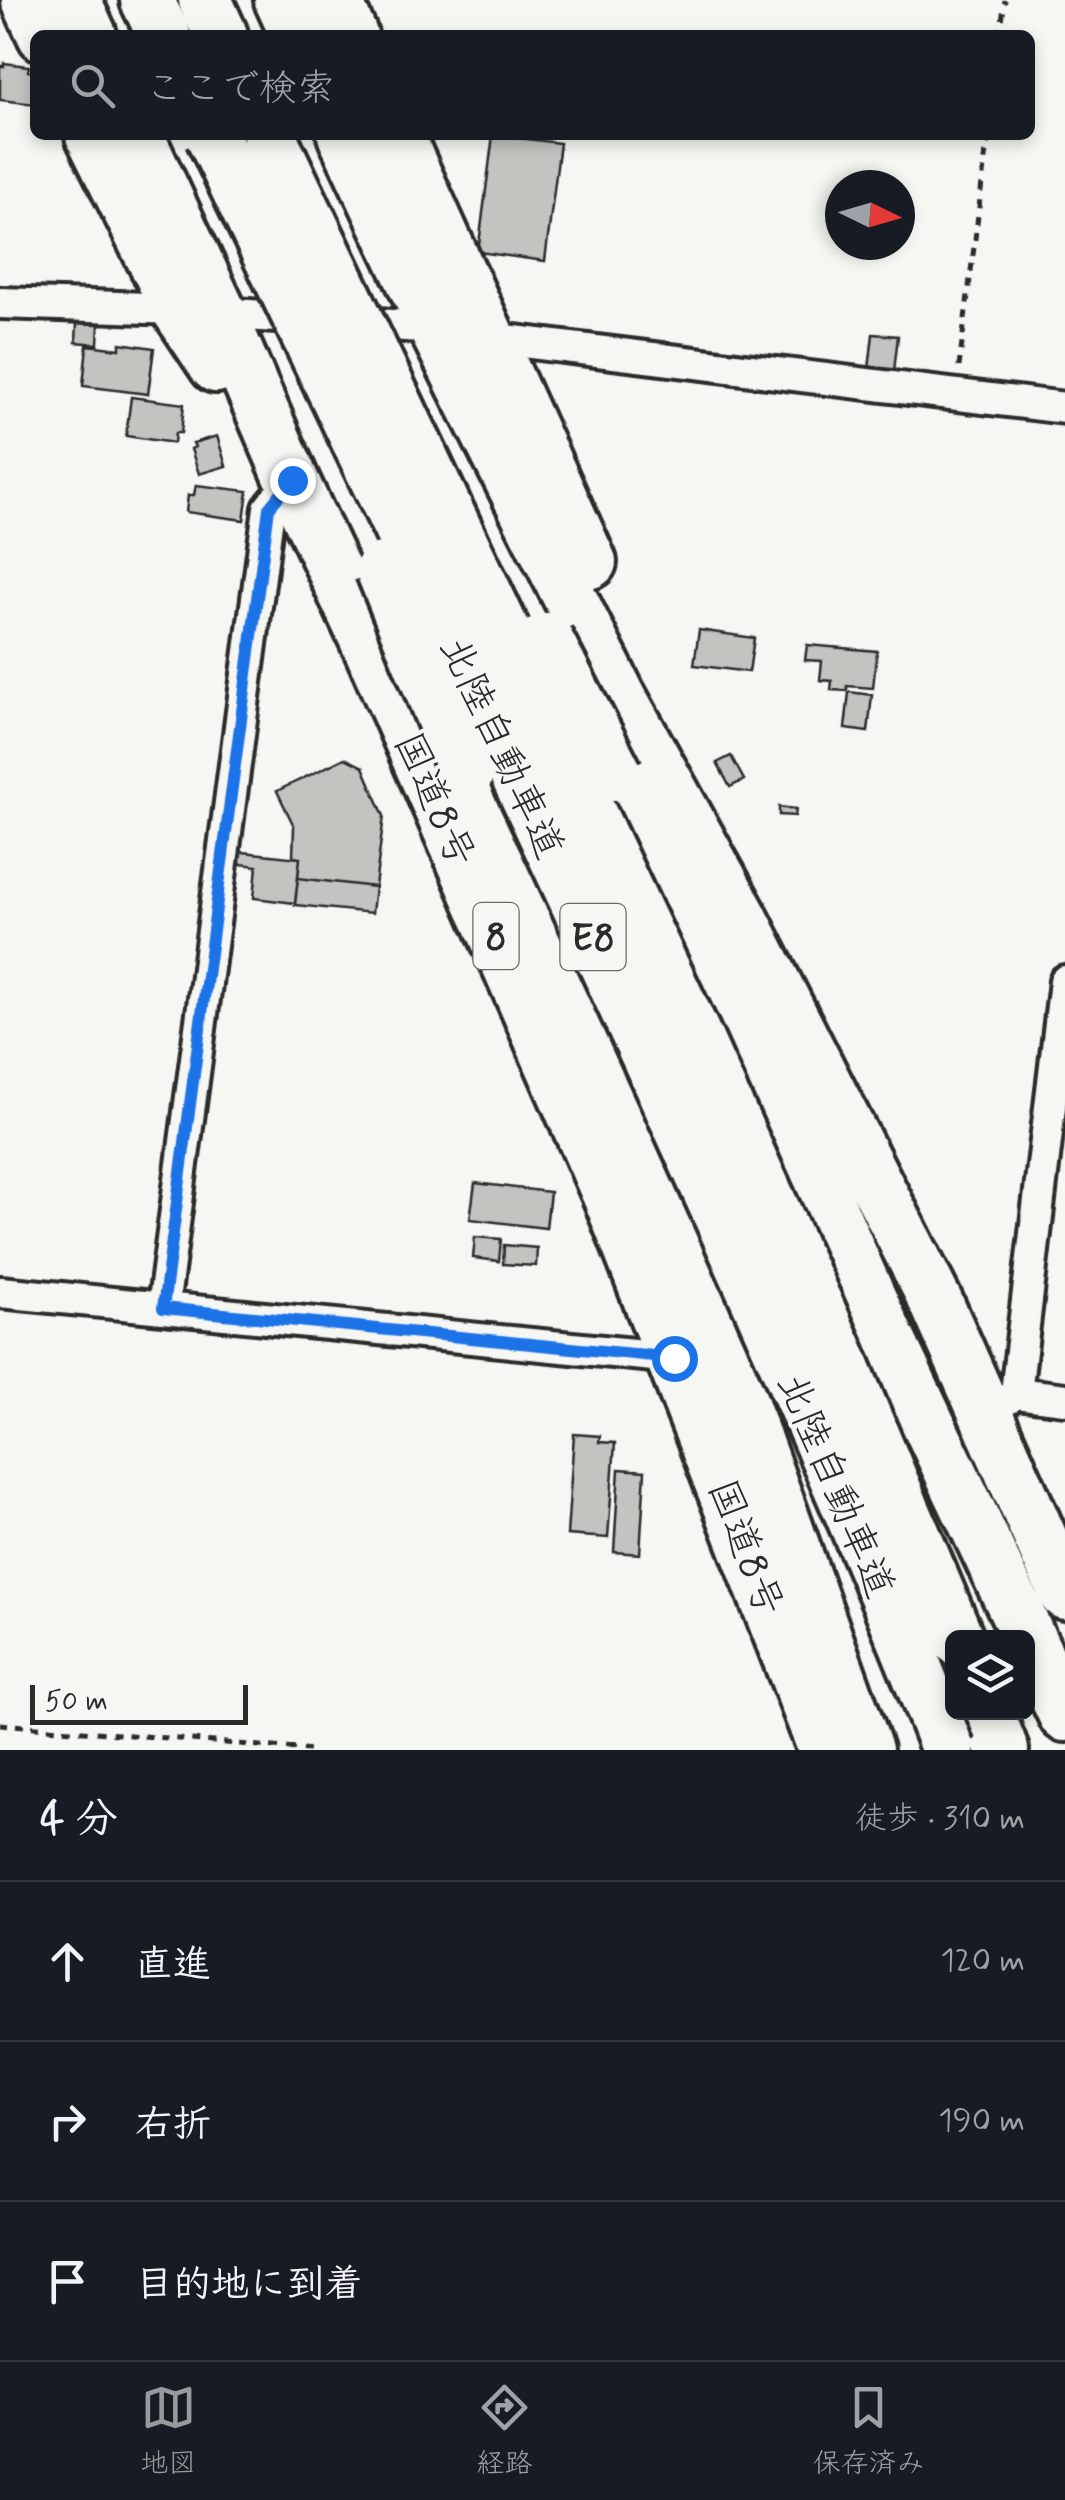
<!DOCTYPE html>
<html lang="ja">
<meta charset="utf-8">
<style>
body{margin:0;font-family:Mynerve,"Klee One",sans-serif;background:#242831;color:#f1f3f6}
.controls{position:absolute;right:30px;bottom:30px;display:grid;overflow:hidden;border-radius:15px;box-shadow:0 5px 15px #0003}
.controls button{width:90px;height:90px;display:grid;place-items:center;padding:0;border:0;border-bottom:2px solid #363941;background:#171b24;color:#f1f3f6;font:50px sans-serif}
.compass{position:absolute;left:825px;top:170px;width:90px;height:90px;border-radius:50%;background:#171b24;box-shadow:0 5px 15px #0003;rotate:95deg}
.scale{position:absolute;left:30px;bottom:25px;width:218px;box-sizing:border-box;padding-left:10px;border:5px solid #2b2b2b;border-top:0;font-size:28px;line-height:35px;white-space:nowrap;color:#2b2b2b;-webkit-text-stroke:8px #f6f6f2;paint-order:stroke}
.stop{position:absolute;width:30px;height:30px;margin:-22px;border:8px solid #1a73e8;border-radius:50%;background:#fff}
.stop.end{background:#1a73e8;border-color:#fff;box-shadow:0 2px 10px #0008}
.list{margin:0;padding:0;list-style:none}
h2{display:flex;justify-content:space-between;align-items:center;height:130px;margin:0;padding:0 40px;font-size:42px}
h2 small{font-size:32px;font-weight:400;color:#9ea1a6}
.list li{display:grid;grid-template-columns:65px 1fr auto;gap:30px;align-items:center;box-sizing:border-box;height:160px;padding:0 40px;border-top:2px solid #363941}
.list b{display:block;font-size:38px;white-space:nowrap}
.list em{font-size:32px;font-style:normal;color:#9ea1a6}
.icon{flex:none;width:55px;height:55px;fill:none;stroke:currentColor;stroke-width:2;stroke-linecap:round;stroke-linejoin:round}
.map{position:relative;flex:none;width:1065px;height:1750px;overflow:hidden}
.search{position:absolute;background:#171b24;box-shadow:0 5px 15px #0003;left:30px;right:30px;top:30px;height:110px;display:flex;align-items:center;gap:25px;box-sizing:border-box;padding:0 35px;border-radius:15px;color:#9ea1a6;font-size:38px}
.sheet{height:610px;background:#171b24}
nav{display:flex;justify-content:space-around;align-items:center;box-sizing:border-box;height:140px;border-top:2px solid #363941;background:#171b24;font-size:28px;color:#9ea1a6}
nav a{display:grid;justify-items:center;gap:5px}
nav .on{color:#98999b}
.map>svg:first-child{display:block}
</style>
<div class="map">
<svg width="1065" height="1750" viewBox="0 0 1065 1750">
<rect width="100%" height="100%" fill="#f6f6f2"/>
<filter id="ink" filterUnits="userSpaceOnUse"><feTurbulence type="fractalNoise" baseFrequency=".01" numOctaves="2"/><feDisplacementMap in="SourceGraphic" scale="20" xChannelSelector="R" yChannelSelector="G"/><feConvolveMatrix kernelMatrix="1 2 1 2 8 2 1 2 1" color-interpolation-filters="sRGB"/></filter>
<g filter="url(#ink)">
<path fill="#c3c3c0" stroke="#2b2b2b" stroke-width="2.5" d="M4,63l25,3 -1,5 5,1 2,7v25l-35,-4v-34h4z
M493,135l67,8 -15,118 -67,-9z
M77,322l22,1 -1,21 -22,-2z
M873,334l25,2 -4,35 -25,-2z
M120,343l34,5 -6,46 -65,-8 4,-41 33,4z
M131,397l53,7 -3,29h-6l-1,10 -48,-7z
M217,436l9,30 -27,8 -8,-25 4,-2 -2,-4z
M196,485l52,6 -4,29 -58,-8 2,-17h6z
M699,630l55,8 -5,34 -55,-7z
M807,645l70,6 -4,37 -26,-2v5l-16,-1 1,-9 -12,-1 2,-19 -17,-1z
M849,692l23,3 -4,37 -23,-3z
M731,756l13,24 -14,7 -13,-24z
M345,758l18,9 21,49 -9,71 -77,-9 2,-20 -7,-1 1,-31 -17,-35z
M779,807l17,2 -1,7 -16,-1z
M233,851l67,7 -5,45 -41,-5 3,-32 -25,-3z
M298,878l77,9 -3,26 -77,-8z
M475,1183l75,9 -4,36 -76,-9z
M475,1237l26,2 -2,22 -26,-3z
M504,1245l33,3 -1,18 -33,-2z
M574,1434l26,2 -1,6 16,1 -7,95 -41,-3z
M619,1469l26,2 -5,83 -26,-2z"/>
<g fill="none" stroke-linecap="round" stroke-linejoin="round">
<defs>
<path id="street" d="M0,303l178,6
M220,313l215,15
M489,338l576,70
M0,1292l674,66
M163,1308l106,-800 23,-28
M1016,1393l49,-412
M1001,1403l15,-10 49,6"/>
<path id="highway" d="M28,0l16,35
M74,0l16,35
M147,0l17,35
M205,0l16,35
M281,0l16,35
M335,0l16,35
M92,135l86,174 38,57
M137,135l83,178 72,167 80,172 239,548 214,550
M344,135l91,193 183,366 122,221 197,389 128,289
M397,135l193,427
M616,774l200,402 56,128 193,411
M466,776l261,586 139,388
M987,1712l15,38"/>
</defs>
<use href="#street" stroke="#2b2b2b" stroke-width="38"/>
<use href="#highway" stroke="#2b2b2b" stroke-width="60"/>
<path stroke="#2b2b2b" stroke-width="5" stroke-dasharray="8 8" stroke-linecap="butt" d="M1000,35l5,-35
M959,367l29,-232
M0,1724l309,26"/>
<use href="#street" stroke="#f6f6f2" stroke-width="30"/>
<use href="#highway" stroke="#f6f6f2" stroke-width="52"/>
<defs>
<path id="highway-bridge" d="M212,135c180,378 364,756 534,1139 70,157 140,315 202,476
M269,135l426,901 143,317 119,285
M382,569l84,207
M546,639l70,135"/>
</defs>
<use href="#highway-bridge" stroke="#2b2b2b" stroke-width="60" stroke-linecap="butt"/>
<use href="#highway-bridge" stroke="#f6f6f2" stroke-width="52"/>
</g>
</g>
<g fill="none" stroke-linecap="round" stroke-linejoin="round" filter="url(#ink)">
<path stroke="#1a73e8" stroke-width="12" d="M292,480l-23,28 -106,800 511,50"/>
</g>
<g text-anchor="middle" stroke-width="8" stroke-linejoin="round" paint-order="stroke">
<g fill="#f6f6f2" stroke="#686867" stroke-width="2.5">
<rect x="473.5" y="903" width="45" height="66" rx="8"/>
<rect x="560.5" y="904" width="65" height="66" rx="8"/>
</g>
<g font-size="38" font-weight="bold" fill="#2b2b2b">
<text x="496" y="949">8</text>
<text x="593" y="950">E8</text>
</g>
<g font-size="40" fill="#2b2b2b" stroke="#f6f6f2">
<text transform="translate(503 747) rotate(65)" y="14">北陸自動車道</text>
<text transform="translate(436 799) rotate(66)" y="14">国道8号</text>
<text transform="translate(837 1485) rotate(67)" y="14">北陸自動車道</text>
<text transform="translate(747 1547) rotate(69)" y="14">国道8号</text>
</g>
</g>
</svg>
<div class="controls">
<button><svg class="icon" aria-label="layers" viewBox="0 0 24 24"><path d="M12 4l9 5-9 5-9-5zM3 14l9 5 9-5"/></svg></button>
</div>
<svg class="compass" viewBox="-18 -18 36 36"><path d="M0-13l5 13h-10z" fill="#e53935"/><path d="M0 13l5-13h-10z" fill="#9ea1a6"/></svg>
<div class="scale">50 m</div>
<div class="stop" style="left:674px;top:1358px"></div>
<div class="stop end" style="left:292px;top:480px"></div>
<div class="search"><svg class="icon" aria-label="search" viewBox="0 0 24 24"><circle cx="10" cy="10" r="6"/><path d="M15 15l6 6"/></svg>ここで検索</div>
</div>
<section class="sheet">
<h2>4 分<small>徒歩 · 310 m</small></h2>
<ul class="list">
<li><svg class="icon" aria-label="ahead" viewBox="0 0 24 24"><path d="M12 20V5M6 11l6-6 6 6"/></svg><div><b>直進</b></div><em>120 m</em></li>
<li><svg class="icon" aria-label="right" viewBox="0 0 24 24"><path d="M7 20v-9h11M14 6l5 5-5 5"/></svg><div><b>右折</b></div><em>190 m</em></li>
<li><svg class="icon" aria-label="arrive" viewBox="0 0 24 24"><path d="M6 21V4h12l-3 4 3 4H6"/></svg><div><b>目的地に到着</b></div></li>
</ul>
</section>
<nav>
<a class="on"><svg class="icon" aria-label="map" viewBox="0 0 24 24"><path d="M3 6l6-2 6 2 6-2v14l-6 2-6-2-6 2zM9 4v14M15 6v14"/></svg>地図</a>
<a><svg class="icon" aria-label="directions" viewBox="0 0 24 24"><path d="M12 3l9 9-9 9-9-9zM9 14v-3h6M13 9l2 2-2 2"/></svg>経路</a>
<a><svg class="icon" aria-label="saved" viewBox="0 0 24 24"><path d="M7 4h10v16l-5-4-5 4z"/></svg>保存済み</a>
</nav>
